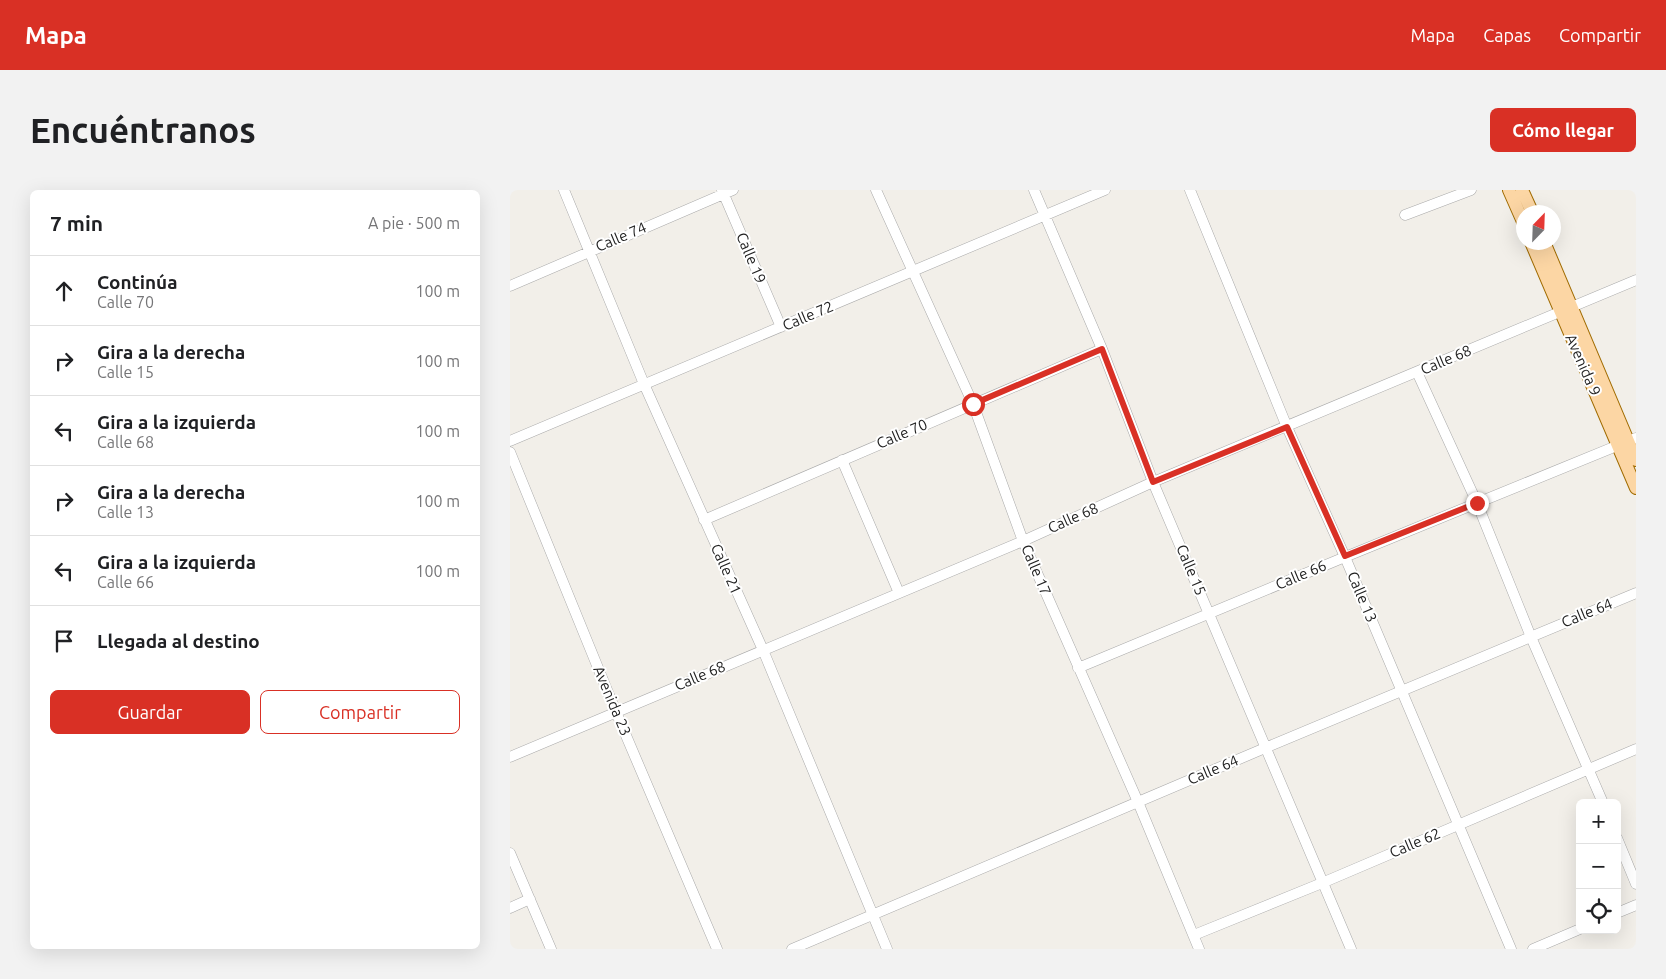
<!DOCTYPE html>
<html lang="es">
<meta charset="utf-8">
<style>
body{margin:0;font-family:Ubuntu,sans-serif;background:#f2f2f2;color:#202124}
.controls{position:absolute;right:15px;bottom:15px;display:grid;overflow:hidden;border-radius:8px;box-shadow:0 5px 20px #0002}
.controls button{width:45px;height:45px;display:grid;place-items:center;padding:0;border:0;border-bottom:1px solid #e0e0e0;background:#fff;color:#202124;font:25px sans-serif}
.compass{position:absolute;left:1006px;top:15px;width:45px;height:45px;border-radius:50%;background:#fff;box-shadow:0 5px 20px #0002;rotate:23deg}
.stop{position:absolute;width:15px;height:15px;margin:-11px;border:4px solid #d93025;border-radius:50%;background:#fff}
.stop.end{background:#d93025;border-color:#fff;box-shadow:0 1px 5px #0008}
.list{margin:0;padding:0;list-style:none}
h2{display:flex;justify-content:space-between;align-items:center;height:65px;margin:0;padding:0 20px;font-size:21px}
h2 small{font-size:16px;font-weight:400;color:#757577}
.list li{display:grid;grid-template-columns:32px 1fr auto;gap:15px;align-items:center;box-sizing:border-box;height:70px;padding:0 20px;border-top:1px solid #e0e0e0}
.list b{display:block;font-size:19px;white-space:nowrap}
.list p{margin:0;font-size:16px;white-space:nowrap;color:#757577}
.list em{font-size:16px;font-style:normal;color:#757577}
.actions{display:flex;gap:10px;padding:15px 20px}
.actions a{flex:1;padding:11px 0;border:1px solid #d93025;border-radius:8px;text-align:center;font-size:18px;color:#d93025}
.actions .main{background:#d93025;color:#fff}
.icon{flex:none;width:28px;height:28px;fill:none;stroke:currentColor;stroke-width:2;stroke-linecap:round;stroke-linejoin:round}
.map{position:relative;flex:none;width:1126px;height:759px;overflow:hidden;border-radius:8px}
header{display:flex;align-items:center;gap:30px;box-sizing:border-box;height:70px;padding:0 25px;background:#d93025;color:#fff}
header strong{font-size:24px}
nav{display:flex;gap:28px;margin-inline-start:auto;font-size:18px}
.intro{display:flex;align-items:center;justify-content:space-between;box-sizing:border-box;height:120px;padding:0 30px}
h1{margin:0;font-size:35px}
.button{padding:12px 22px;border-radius:8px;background:#d93025;color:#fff;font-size:18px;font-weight:700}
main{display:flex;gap:30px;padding:0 30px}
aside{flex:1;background:#fff;border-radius:8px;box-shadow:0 5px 20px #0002}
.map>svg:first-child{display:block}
</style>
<header>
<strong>Mapa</strong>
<nav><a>Mapa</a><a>Capas</a><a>Compartir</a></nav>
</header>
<div class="intro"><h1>Encuéntranos</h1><a class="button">Cómo llegar</a></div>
<main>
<aside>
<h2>7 min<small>A pie · 500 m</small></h2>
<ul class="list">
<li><svg class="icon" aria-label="ahead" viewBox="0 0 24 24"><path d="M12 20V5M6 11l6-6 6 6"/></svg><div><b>Continúa</b><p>Calle 70</p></div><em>100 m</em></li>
<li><svg class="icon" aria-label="right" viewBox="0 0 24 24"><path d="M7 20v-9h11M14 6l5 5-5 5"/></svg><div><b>Gira a la derecha</b><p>Calle 15</p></div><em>100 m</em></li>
<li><svg class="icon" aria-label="left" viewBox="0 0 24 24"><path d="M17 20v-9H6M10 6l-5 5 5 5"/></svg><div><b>Gira a la izquierda</b><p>Calle 68</p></div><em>100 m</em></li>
<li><svg class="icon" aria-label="right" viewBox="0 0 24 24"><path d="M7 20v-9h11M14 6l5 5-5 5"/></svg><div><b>Gira a la derecha</b><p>Calle 13</p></div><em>100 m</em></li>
<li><svg class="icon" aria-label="left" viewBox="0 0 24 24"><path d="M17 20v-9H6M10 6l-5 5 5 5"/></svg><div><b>Gira a la izquierda</b><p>Calle 66</p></div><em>100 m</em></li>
<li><svg class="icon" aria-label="arrive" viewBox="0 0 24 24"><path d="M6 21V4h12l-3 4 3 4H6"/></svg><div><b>Llegada al destino</b></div></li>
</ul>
<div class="actions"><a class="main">Guardar</a><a>Compartir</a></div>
</aside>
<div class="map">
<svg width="1126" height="759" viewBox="0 0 1126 759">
<rect width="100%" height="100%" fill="#f2efe9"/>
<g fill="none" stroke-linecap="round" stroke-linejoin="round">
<defs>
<path id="minor" d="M54,0l80,194 119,266 124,299
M212,0l59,137
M366,0l97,214 50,137 115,261 61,147
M524,0l68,159 51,133 198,467
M680,0l97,237 58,130 166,392
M895,25l66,-25
M0,96l223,-96
M907,182l60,131 54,134 72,166
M0,251l595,-251
M0,262l106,260 101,237
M332,270l57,133
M194,330l398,-171
M568,478l267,-111 291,-119
M0,567l513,-216 130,-59 483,-202
M1107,648l19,46
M0,663l41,96
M0,718l20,-9
M1107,723l19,-8
M684,745l128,-52 314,-134
M282,759l473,-201 371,-155
M1023,759l47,-20"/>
<path id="major" d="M999,0l15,34
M1012,0l10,22
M1021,52l105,246
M1034,52l92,218"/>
</defs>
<use href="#minor" stroke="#a9a9a9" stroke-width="11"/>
<use href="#major" stroke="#a06b00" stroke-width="14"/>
<use href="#minor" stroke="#fff" stroke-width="10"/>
<use href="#major" stroke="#fcd6a4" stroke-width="12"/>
</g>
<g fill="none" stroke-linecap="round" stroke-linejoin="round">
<path stroke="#d93025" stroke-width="6" d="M463,214l129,-55 51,133 134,-55 58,129 132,-53"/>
</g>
<g text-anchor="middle" stroke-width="4" stroke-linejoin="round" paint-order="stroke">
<g font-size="15" fill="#222" stroke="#fff">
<text transform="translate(111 47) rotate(-23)" y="5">Calle 74</text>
<text transform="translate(241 68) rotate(67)" y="5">Calle 19</text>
<text transform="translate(298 126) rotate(-23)" y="5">Calle 72</text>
<text transform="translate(936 170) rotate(-23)" y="5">Calle 68</text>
<text transform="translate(1073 175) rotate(66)" y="5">Avenida 9</text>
<text transform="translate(392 244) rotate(-23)" y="5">Calle 70</text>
<text transform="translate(563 328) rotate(-24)" y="5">Calle 68</text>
<text transform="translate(216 379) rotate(66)" y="5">Calle 21</text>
<text transform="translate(526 380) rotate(67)" y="5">Calle 17</text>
<text transform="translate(681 380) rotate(67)" y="5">Calle 15</text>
<text transform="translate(791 385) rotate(-23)" y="5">Calle 66</text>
<text transform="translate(852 407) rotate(67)" y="5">Calle 13</text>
<text transform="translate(1077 423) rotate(-22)" y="5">Calle 64</text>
<text transform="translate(190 486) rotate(-23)" y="5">Calle 68</text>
<text transform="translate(102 511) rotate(67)" y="5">Avenida 23</text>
<text transform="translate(703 580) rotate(-23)" y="5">Calle 64</text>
<text transform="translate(905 653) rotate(-23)" y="5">Calle 62</text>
</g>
</g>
</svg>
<div class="controls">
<button>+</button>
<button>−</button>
<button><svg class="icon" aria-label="locate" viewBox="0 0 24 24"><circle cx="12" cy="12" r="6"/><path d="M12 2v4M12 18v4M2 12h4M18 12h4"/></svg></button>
</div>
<svg class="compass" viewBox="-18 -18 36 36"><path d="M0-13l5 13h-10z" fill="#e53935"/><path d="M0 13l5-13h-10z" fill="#757577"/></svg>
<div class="stop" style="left:463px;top:214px"></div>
<div class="stop end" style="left:967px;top:313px"></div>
</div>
</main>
